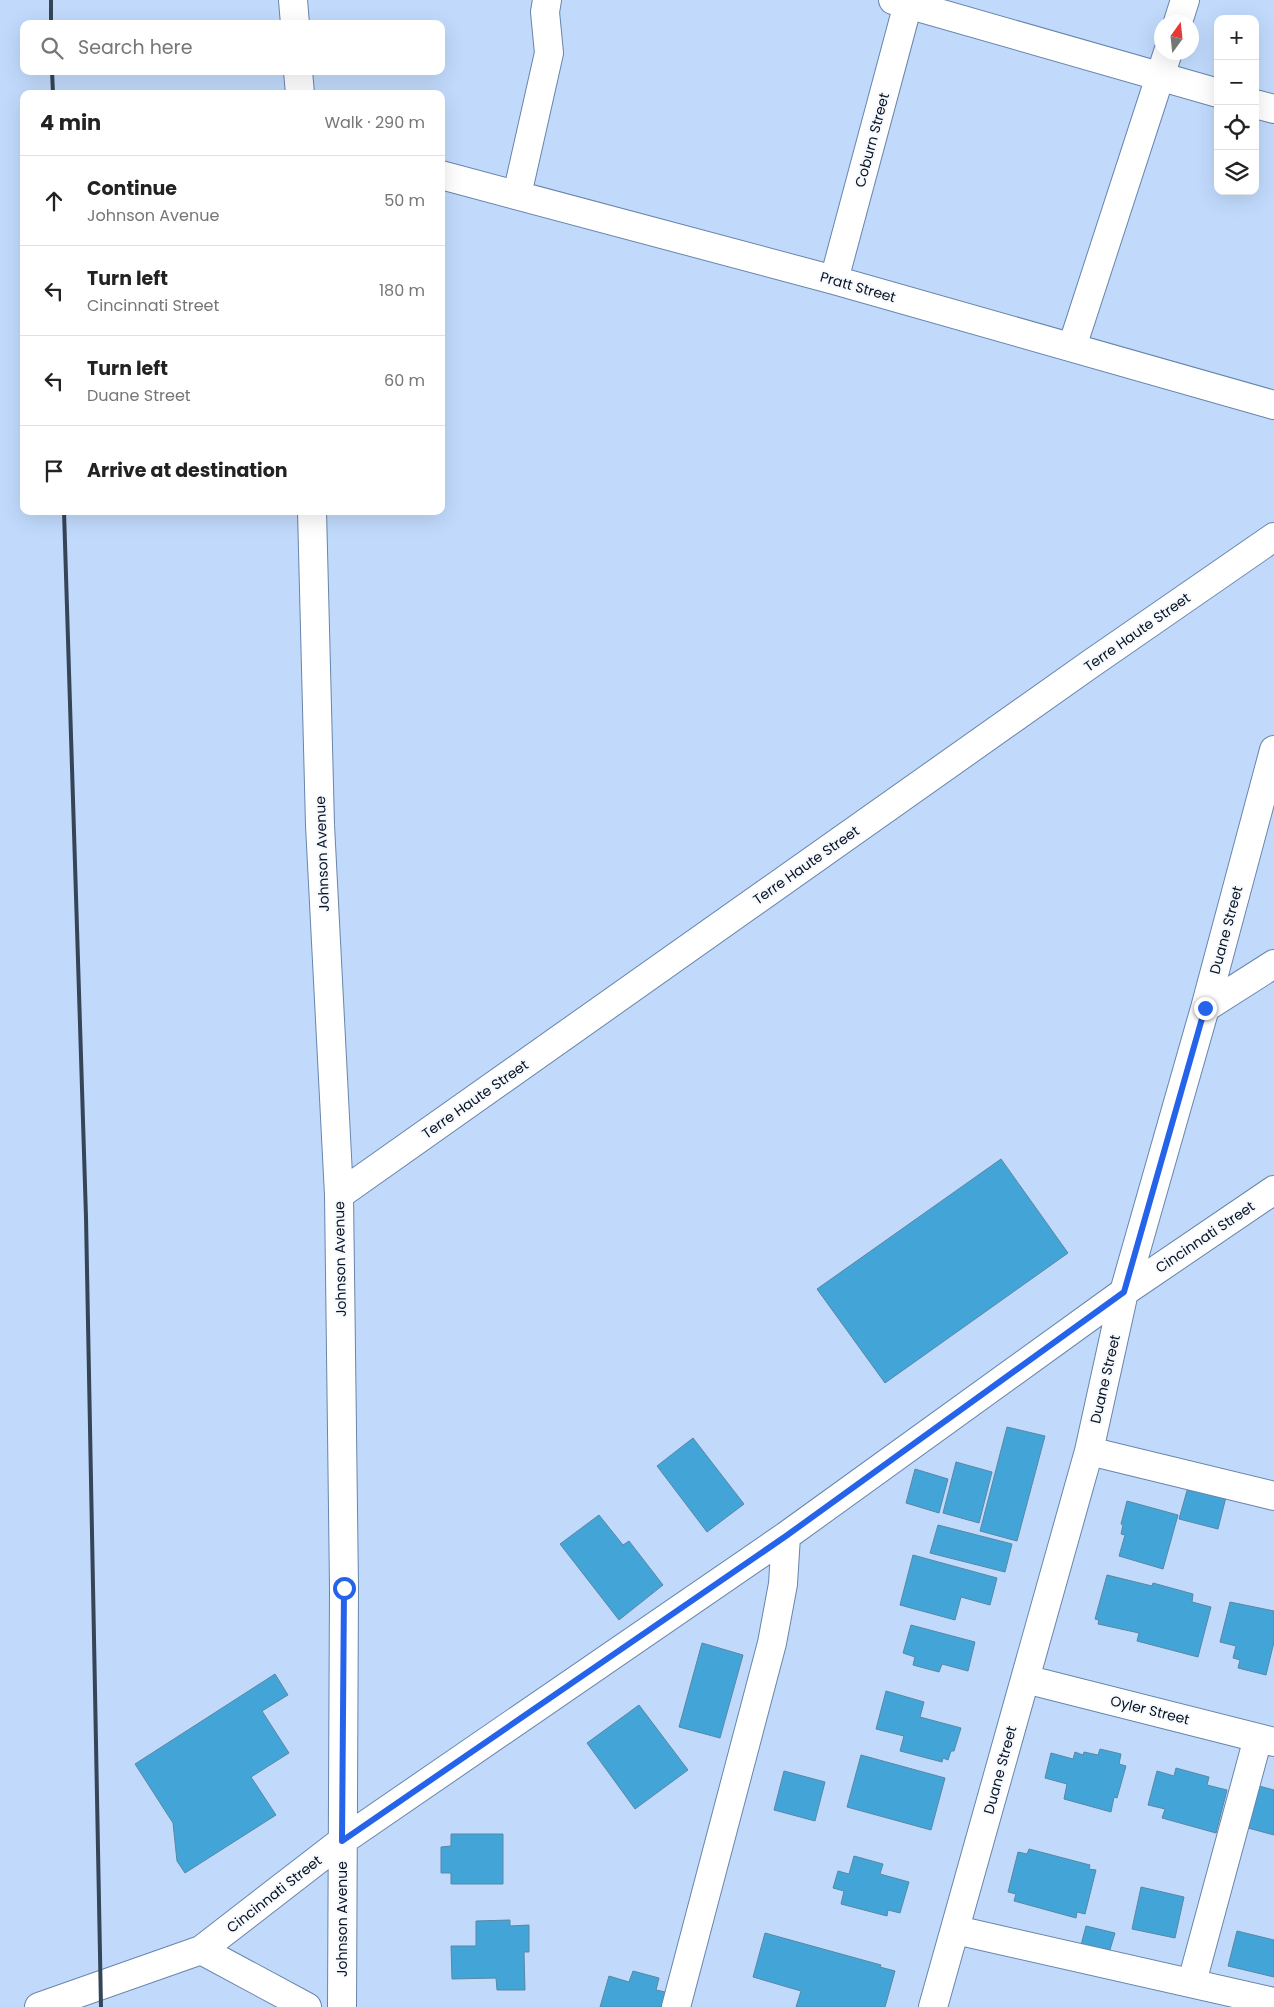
<!DOCTYPE html>
<meta charset="utf-8">
<style>
body{margin:0;font-family:Poppins,sans-serif;background:#f6f6f6;color:#222}
.controls{position:absolute;right:15px;top:15px;display:grid;overflow:hidden;border-radius:10px;box-shadow:0 5px 20px #0002}
.controls button{width:45px;height:45px;display:grid;place-items:center;padding:0;border:0;border-bottom:1px solid #e0e0e0;background:#fff;color:#222;font:25px sans-serif}
.compass{position:absolute;left:1154px;top:15px;width:45px;height:45px;border-radius:50%;background:#fff;box-shadow:0 5px 20px #0002;rotate:15deg}
.stop{position:absolute;width:15px;height:15px;margin:-11px;border:4px solid #2563eb;border-radius:50%;background:#fff}
.stop.end{background:#2563eb;border-color:#fff;box-shadow:0 1px 5px #0008}
.list{margin:0;padding:0;list-style:none}
h2{display:flex;justify-content:space-between;align-items:center;height:65px;margin:0;padding:0 20px;font-size:21px}
h2 small{font-size:16px;font-weight:400;color:#767676}
.list li{display:grid;grid-template-columns:32px 1fr auto;gap:15px;align-items:center;box-sizing:border-box;height:90px;padding:0 20px;border-top:1px solid #e0e0e0}
.list b{display:block;font-size:19px;white-space:nowrap}
.list p{margin:0;font-size:16px;white-space:nowrap;color:#767676}
.list em{font-size:16px;font-style:normal;color:#767676}
.icon{flex:none;width:28px;height:28px;fill:none;stroke:currentColor;stroke-width:2;stroke-linecap:round;stroke-linejoin:round}
.map{position:relative;flex:none;width:1274px;height:2007px;overflow:hidden}
.search{position:absolute;background:#fff;box-shadow:0 5px 20px #0002;left:20px;top:20px;width:425px;height:55px;display:flex;align-items:center;gap:12px;box-sizing:border-box;padding:0 18px;border-radius:10px;color:#767676;font-size:19px}
.panel{position:absolute;background:#fff;box-shadow:0 5px 20px #0002;left:20px;top:90px;width:425px;height:425px;border-radius:10px}
.map>svg:first-child{display:block}
</style>
<div class="map">
<svg width="1274" height="2007" viewBox="0 0 1274 2007">
<rect width="100%" height="100%" fill="#c1dafc"/>
<path fill="#43a4d8" stroke="#5888a5" d="M1001,1159l67,94 -183,130 -68,-94z
M1007,1427l38,9 -28,105 -37,-10z
M693,1438l51,66 -37,28 -50,-66z
M956,1462l36,10 -13,51 -36,-10z
M915,1469l33,10 -9,34 -33,-10z
M1188,1487l38,10 -8,32 -39,-10z
M1127,1501l51,14 -15,54 -44,-13 6,-21 -4,-1 2,-9 -2,-1z
M599,1515l24,30 6,-4 34,44 -44,35 -59,-76z
M938,1525l74,19 -7,28 -75,-19z
M913,1555l84,23 -7,27 -29,-8 -6,23 -55,-15z
M1107,1575l45,11 1,-3 40,11 -1,8 19,5 -13,50 -61,-16 2,-8 -41,-9 1,-4 -4,-1z
M1230,1602l44,9v31l-8,33 -28,-7 2,-8 -7,-2 3,-12 -16,-4z
M911,1625l64,17 -7,29 -26,-7 -3,8 -26,-7 2,-8 -12,-4z
M702,1643l41,12 -23,83 -41,-11z
M275,1674l13,21 -26,16 27,42 -38,24 25,38 -91,58 -8,-12 -4,-38 -38,-59z
M886,1691l38,11 -4,15 41,11 -7,23h-3l-3,9 -5,-2 -1,4 -42,-11 4,-15 -28,-7z
M639,1705l49,65 -53,39 -48,-66z
M1100,1749l21,5 -2,10 7,2 -9,32 -3,-1 -3,15 -47,-13 3,-15 -22,-6 6,-25 22,6 2,-7 8,3 1,-3 14,3z
M861,1755l84,23 -14,52 -84,-23z
M1176,1768l33,9 -2,8 20,5 -11,43 -54,-15 3,-9 -17,-4 9,-34 17,5z
M784,1771l41,11 -10,39 -41,-11z
M1259,1786l15,4v45l-26,-7z
M451,1834h52v50h-52v-11h-10v-26l10,-1z
M1029,1849l61,16 -1,4 7,1 -11,44 -8,-2 -1,6 -62,-17 2,-7 -8,-2 10,-40 9,2z
M854,1856l29,8 -3,10 29,8 -9,31 -12,-3 -1,6 -46,-12 3,-13 -11,-3 5,-17 11,3z
M1141,1887l43,10 -9,41 -43,-9z
M510,1920v6l19,-1v27h-5l1,38h-28l-1,-12 -44,1 -1,-33h25v-25z
M1086,1926l29,7 -6,20 -28,-8z
M1237,1931l37,9v37l-46,-11z
M765,1933l116,32 -1,2 15,4 -10,36h-89l5,-16 -48,-14z
M633,1971l26,7 -3,12 14,3 -3,14h-67l9,-31 20,6z"/>
<g fill="none" stroke-linecap="round" stroke-linejoin="round">
<defs>
<path id="minor" d="M293,0l2,24
M893,0l325,93
M1178,22l7,-22
M298,71l2,23
M1255,104l19,5
M441,175l393,105 440,125
M517,195l32,-142 -4,-41 2,-12
M834,280l75,-280
M1072,347l96,-295
M312,511l8,314 19,370 5,393 -2,419
M1205,1008l69,-44
M339,1195l750,-530 185,-128
M1089,1451l185,45
M1025,1679l249,63
M956,1930l318,72
M201,1950l106,57
M1192,1982l66,-244
M39,2007l162,-57 141,-109 444,-305 338,-244 150,-102
M676,2007l96,-364 11,-59 3,-48
M933,2007l156,-556 35,-159 81,-284 69,-258"/>
</defs>
<use href="#minor" stroke="#6885ab" stroke-width="30"/>
<use href="#minor" stroke="#fff" stroke-width="28"/>
<path stroke="#354457" stroke-width="4" d="M51,0v24
M52,71l1,23
M64,511l22,706 15,790"/>
</g>
<g fill="none" stroke-linecap="round" stroke-linejoin="round">
<path stroke="#2563eb" stroke-width="6" d="M344,1588l-2,253 444,-305 338,-244 81,-284"/>
</g>
<g text-anchor="middle" stroke-width="4" stroke-linejoin="round" paint-order="stroke">
<g font-size="14" fill="#081322" stroke="#f6f9fe">
<text transform="translate(872 140) rotate(-75)" y="5">Coburn Street</text>
<text transform="translate(858 287) rotate(16)" y="5">Pratt Street</text>
<text transform="translate(1137 632) rotate(-35)" y="5">Terre Haute Street</text>
<text transform="translate(322 854) rotate(-92)" y="5">Johnson Avenue</text>
<text transform="translate(806 865) rotate(-35)" y="5">Terre Haute Street</text>
<text transform="translate(1226 930) rotate(-75)" y="5">Duane Street</text>
<text transform="translate(475 1099) rotate(-35)" y="5">Terre Haute Street</text>
<text transform="translate(1205 1237) rotate(-34)" y="5">Cincinnati Street</text>
<text transform="translate(340 1259) rotate(-91)" y="5">Johnson Avenue</text>
<text transform="translate(1105 1379) rotate(-77)" y="5">Duane Street</text>
<text transform="translate(1150 1710) rotate(14)" y="5">Oyler Street</text>
<text transform="translate(1000 1770) rotate(-75)" y="5">Duane Street</text>
<text transform="translate(274 1894) rotate(-38)" y="5">Cincinnati Street</text>
<text transform="translate(342 1919) rotate(-90)" y="5">Johnson Avenue</text>
</g>
</g>
</svg>
<div class="controls">
<button>+</button>
<button>−</button>
<button><svg class="icon" aria-label="locate" viewBox="0 0 24 24"><circle cx="12" cy="12" r="6"/><path d="M12 2v4M12 18v4M2 12h4M18 12h4"/></svg></button>
<button><svg class="icon" aria-label="layers" viewBox="0 0 24 24"><path d="M12 4l9 5-9 5-9-5zM3 14l9 5 9-5"/></svg></button>
</div>
<svg class="compass" viewBox="-18 -18 36 36"><path d="M0-13l5 13h-10z" fill="#e53935"/><path d="M0 13l5-13h-10z" fill="#767676"/></svg>
<div class="stop" style="left:344px;top:1588px"></div>
<div class="stop end" style="left:1205px;top:1008px"></div>
<div class="search"><svg class="icon" aria-label="search" viewBox="0 0 24 24"><circle cx="10" cy="10" r="6"/><path d="M15 15l6 6"/></svg>Search here</div>
<section class="panel">
<h2>4 min<small>Walk · 290 m</small></h2>
<ul class="list">
<li><svg class="icon" aria-label="ahead" viewBox="0 0 24 24"><path d="M12 20V5M6 11l6-6 6 6"/></svg><div><b>Continue</b><p>Johnson Avenue</p></div><em>50 m</em></li>
<li><svg class="icon" aria-label="left" viewBox="0 0 24 24"><path d="M17 20v-9H6M10 6l-5 5 5 5"/></svg><div><b>Turn left</b><p>Cincinnati Street</p></div><em>180 m</em></li>
<li><svg class="icon" aria-label="left" viewBox="0 0 24 24"><path d="M17 20v-9H6M10 6l-5 5 5 5"/></svg><div><b>Turn left</b><p>Duane Street</p></div><em>60 m</em></li>
<li><svg class="icon" aria-label="arrive" viewBox="0 0 24 24"><path d="M6 21V4h12l-3 4 3 4H6"/></svg><div><b>Arrive at destination</b></div></li>
</ul>
</section>
</div>
